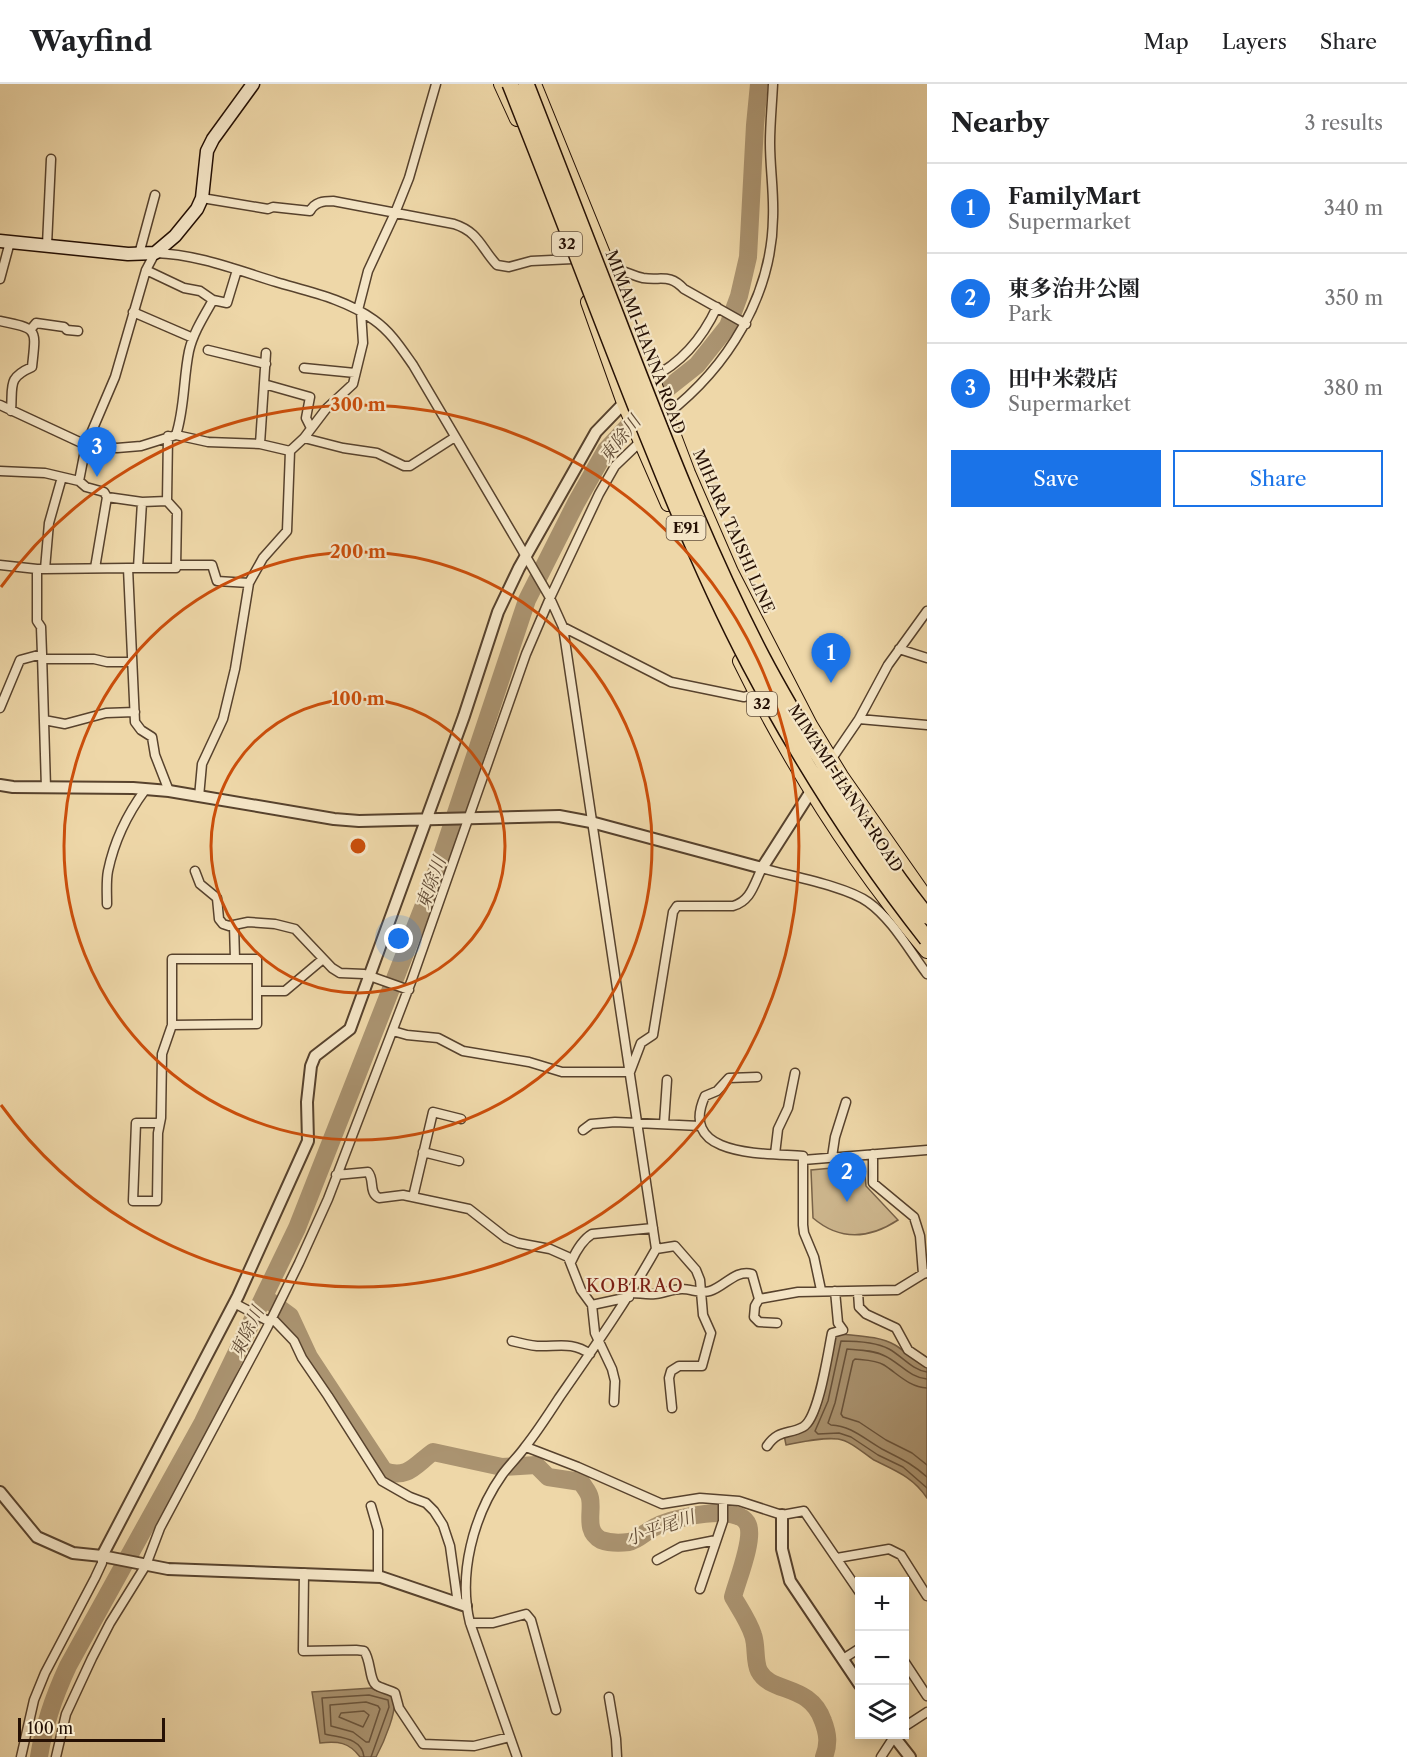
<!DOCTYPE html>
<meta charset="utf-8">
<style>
body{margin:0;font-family:"Libre Caslon Text","Noto Serif JP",serif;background:#f2f2f2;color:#202124}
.controls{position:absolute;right:18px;bottom:18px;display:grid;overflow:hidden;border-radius:0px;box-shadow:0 3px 15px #0003}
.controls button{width:54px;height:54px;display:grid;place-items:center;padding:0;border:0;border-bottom:2px solid #e0e0e0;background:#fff;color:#202124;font:30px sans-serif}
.scale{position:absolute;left:18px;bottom:15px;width:147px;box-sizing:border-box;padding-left:6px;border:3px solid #251004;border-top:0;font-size:16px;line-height:21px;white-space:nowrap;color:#251004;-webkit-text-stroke:4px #f4e5c6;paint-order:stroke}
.you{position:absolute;left:399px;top:855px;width:21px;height:21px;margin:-15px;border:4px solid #fff;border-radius:50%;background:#1a73e8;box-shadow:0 0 0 9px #1a73e833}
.badge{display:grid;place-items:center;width:39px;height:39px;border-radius:50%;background:#1a73e8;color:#fff;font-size:20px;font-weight:700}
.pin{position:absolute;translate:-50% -50px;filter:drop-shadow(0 2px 3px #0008)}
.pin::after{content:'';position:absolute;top:32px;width:21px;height:18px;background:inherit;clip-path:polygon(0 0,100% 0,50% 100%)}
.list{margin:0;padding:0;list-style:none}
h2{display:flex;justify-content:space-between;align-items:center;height:78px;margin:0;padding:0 24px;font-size:26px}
h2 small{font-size:20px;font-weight:400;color:#757577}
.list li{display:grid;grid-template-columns:39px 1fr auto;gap:18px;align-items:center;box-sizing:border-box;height:90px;padding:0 24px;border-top:2px solid #e0e0e0}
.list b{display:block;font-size:22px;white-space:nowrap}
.list p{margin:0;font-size:20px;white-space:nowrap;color:#757577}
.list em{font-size:20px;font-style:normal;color:#757577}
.actions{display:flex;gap:12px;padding:18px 24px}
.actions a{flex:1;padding:14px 0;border:2px solid #1a73e8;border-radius:0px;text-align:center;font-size:21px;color:#1a73e8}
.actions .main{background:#1a73e8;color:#fff}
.icon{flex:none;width:33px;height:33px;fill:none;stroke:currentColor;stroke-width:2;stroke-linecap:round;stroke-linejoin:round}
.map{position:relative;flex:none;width:927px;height:1673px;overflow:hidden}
header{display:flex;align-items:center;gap:36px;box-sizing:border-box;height:84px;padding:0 30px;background:#fff;border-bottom:2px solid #e0e0e0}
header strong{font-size:28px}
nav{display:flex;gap:33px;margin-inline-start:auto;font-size:21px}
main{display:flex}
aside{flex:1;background:#fff}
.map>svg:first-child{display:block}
</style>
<header>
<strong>Wayfind</strong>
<nav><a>Map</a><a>Layers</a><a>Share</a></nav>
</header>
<main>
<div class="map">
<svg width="927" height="1673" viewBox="0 0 927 1673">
<rect width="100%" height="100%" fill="#eed7a8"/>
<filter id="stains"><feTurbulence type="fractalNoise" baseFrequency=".00333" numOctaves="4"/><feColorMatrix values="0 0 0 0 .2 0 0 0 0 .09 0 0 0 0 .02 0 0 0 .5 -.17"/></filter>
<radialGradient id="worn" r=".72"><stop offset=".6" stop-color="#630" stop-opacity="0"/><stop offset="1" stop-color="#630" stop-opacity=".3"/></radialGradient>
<path fill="#ccb58c" stroke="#786248" stroke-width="1.5" d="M864,1081l2,21 32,34c-29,19 -58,21 -85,-2l-2,-48z"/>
<path fill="#aa9370" stroke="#755f45" stroke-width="1.5" d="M834,1249c19,3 44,2 61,12 11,7 20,16 32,22v131c-14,-21 -31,-27 -53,-38 -11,-7 -23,-19 -36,-21 -17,-2 -36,3 -52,6l-2,-10c8,-2 21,-3 27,-9 13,-14 20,-73 23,-93z
M372,1604c8,7 13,1 20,7 9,10 -10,51 -16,62h-16c-11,-15 -22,-16 -40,-14l-8,-51z"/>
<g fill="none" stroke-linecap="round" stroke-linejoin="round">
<path stroke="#68523a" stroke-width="1.5" d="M927,1288c-15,-2 -25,-16 -38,-23 -13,-7 -33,-8 -48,-8l-13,60 -13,30 3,3 21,-1 12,4 27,18 25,12 24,21
M927,1295c-17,-1 -27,-16 -42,-23 -11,-6 -26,-6 -38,-7l-12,54 -7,20 3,2c21,1 33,14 51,24 19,10 28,13 45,28
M927,1304c-18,-1 -29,-14 -43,-23 -8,-5 -20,-5 -29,-6l-2,2 -12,53 2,3 16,5 27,18 26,13 15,12
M366,1618l12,4 2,3 -11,33h-3l-13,-10 -22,-6 -1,-21z
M364,1627l5,4 -6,12 -24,-10 2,-4z
M364,1673c-2,-20 -25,-19 -39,-23l-3,-36 47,-3 19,5 1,7 -18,50"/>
<path stroke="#aa9370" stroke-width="18" d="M264,1213l26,19 19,41 75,114c24,9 32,-7 49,-19l69,15 34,-2 12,12 33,5c3,5 8,10 9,16 3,14 -6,33 11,42 8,3 20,3 28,2 10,-2 18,-12 28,-16 16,-8 82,-24 91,-1 6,15 -11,56 -15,72 7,12 16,25 20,38 4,11 1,26 6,36 12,23 51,12 64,50 5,13 6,23 1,36
M39,1673c5,-33 15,-61 29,-91l135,-244 94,-194 136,-346 94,-282 49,-97 30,-53 48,-51 43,-34 31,-39 11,-30 9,-39 7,-132 4,-41"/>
<defs>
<path id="minor" d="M202,114l66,11 5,-2 37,4c5,-9 13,-10 23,-10l121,23c25,8 27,24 43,41l12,2 22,-6 42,-2
M47,161l4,-86
M139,170l16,-59
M146,186l38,18 16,3 13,9c-9,16 -20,33 -24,51 -6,29 -4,56 -13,84
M610,187c16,-2 19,4 33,7 18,3 26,-5 41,11l62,35
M0,195l10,-37
M213,216l14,3 10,-33
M358,226l10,-39 27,-58 14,-35 27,-94
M133,228l60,26
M0,237c39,8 36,7 32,46 -25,11 -19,18 -21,44
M31,245l5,-6 28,4 3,3 11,1
M208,266l58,14
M304,284l51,5
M651,294c31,-15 52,-41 66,-71
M264,300l46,13 -4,21 5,10
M0,321l86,40 31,3 24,-2 35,-11 32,7 52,2 30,7
M666,331c62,-48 106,-119 107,-198 1,-25 -3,-49 -3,-74 0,-19 2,-39 3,-59
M168,352l-1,65 10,11 -1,56h-48l7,154 6,8 11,7 3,18 14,36
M304,354l39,10 34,5 27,13h6l45,-29
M260,360l6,-91
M0,387l45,2 34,8 7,-36 29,-68 31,-107 9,-17c41,1 82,17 121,29 34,10 69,17 98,38 17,12 27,28 39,45l118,200 18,31 14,31 93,622c-29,52 -63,100 -97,149 -11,17 -22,34 -34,49 -7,10 -16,18 -23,28 -29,41 -44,100 -32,148l47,134
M79,397l7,6 18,5 3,5 -12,71
M107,413l35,5
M0,481l37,4
M176,481h36l5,16 32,2
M138,484l4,-66 25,-1
M45,485l83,-1
M563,543l108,55 73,15 12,-4
M899,565l28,9
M42,570l4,134
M42,575h52l13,3h25
M0,624l20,-48 22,-6 -1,-27 -4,-6v-52h8l4,-46 13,-46
M859,635l68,6
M44,636l21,4 41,-11 29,-1
M831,676l28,-41 29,-54 39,-54
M199,713l3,-33 21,-45 12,-50 14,-86 14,-25 24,-27 3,-80 14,-13 22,-29 27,-25 10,-41 -2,-31
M195,787l5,13 17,14 2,21 4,5 6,2 19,-4 27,2 20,5 37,39 8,5 24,1 45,16
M107,820c0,-11 -1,-23 1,-33 6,-29 20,-58 37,-81
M234,841l1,34
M172,875h85v65l-85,1z
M257,907h28l38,-32
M393,947l14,4 31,3 25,13 66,11 33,10h68
M630,988l11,-29 12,-8 20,-123 4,-6h56c18,-5 21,-22 29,-38 27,8 84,18 106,34 24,17 41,48 59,72
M757,993l-28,1 -12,13 -12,5c-28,62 61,57 98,60v69l1,8 10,24 7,33
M160,1039h-24l-3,78h24l1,-68 3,-15 1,-64 10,-29
M664,1040l3,-44
M583,1046l8,-6 24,-2 85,4
M423,1068l36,9
M775,1070l3,-25 10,-21 7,-35
M873,1070v29l41,34 6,19 3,38
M832,1073l3,-20 11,-35
M803,1076l124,-10
M336,1091l32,-3c7,8 0,20 11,26l24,-3 66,14 37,29 12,5 32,6 18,8 13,33 11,15 3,28 17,36 3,12 -1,21
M413,1113l20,-85 28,7
M656,1165l19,-3 21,24 4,10 3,35 8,18 -9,33h-23l-8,5 -2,7 3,30
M571,1178c5,-11 11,-22 21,-28l61,-6
M858,1208l1,15 7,7 30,14 12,22 19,13
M631,1209c8,0 16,2 24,1 9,-1 18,-5 27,-5 10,0 18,5 28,2 14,-4 26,-22 42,-17l7,25
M234,1219l36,19
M592,1221l37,-8
M272,1234l22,23 8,17 26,38 54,85 28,16 16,6 8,8 9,14 7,21 8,58
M777,1239l-18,-1 -5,-5 1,-11 4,-7 39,-7 99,-2 26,-16 4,-1
M512,1257c8,2 16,4 25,5 20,1 35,-5 53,8
M767,1362c12,-17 21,-11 36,-19 16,-9 25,-75 29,-94l11,-3 -5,-7 -3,-32
M526,1363l52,20 84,37 38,-6 39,3 43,14 22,-4 56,82
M371,1422l7,24v47
M837,1474l52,-9 12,6 26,41
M657,1476l24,-13 35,-7
M304,1489l-1,78 53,-1 8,1c7,9 5,28 12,34 4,3 14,5 19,8l4,15 24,36 51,2 36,-9
M700,1505l23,-68v-21
M470,1539h23l33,-9 5,6 25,90
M843,1575l17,-11
M904,1577l23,35
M609,1613l7,42 1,18
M904,1643l23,-15
M21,1673l13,-57 11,-27 50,-95 7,-15v-7
M56,1673l10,-43 26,-56 18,-35 36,-58 14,-37 108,-202 31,-63 29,-64 83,-217 115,-328 24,-56 49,-104 16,-28 25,-24
M881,1673l13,-20"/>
<path id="tertiary" d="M0,701l13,2 120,1 36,3 165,28 25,2 200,-5 32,6 171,46 53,-83
M0,1408l37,45 36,16 29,3 66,13 213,8 85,29
M782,1431v34l8,32 70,104
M102,1472l136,-260 70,-155 -1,-39 4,-36 4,-10 35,-27 114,-313 34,-104 21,-44 77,-136 28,-29
M892,1650l18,23"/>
<path id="secondary" d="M0,157l128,13 27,-1 20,-17 22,-27 5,-11 5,-47 6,-12 40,-55"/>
<path id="primary" d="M501,0l16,35
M534,0l76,187 25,70 19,42 34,90 43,99 79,153 31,51 86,123
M588,218l36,101 44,101
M740,577c50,102 113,202 187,290"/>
</defs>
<use href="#minor" stroke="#57422d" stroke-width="11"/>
<use href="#tertiary" stroke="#57422d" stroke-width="14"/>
<use href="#secondary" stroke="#251004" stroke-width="15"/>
<use href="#primary" stroke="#251004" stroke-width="16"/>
<use href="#minor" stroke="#f4e5c6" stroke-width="8"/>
<use href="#tertiary" stroke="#f4e5c6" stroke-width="10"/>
<use href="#secondary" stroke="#f4e5c6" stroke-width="12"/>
<use href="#primary" stroke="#eed7a8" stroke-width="14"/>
<defs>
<path id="motorway-bridge" d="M510,0c48,119 92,239 140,358 30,75 62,151 100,223 51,96 110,189 177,274
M526,0c29,75 59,150 88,226 45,117 90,235 148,347 21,40 44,78 68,117 30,48 61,98 97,142"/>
</defs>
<use href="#motorway-bridge" stroke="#251004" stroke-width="18" stroke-linecap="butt"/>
<use href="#motorway-bridge" stroke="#eed7a8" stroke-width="15"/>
</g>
<g fill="none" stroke="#cb4e0b" stroke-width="3">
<circle cx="358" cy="762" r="147"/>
<circle cx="358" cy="762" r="294"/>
<path d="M1 503A441 441 0 1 1 1 1021"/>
</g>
<g text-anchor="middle" stroke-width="4.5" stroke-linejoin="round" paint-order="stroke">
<g fill="#f4e5c6" stroke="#63503e" stroke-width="1.5">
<rect x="552" y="148" width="30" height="24" rx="4.5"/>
<rect x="666.5" y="432" width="39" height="24" rx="4.5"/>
<rect x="747" y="608" width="30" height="24" rx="4.5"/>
</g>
<g font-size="15" font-weight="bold" fill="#251004">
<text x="567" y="165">32</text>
<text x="686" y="449">E91</text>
<text x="762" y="625">32</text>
</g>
<g font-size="16" fill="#251004" stroke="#f4e5c6">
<text transform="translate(646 258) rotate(69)" y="6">MIMAMI-HANNA ROAD</text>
<text transform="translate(734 447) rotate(66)" y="6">MIHARA TAISHI LINE</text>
<text transform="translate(846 704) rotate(57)" y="6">MIMAMI-HANNA ROAD</text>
</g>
<g font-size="18" font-style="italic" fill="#614b35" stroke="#f4e5c6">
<text transform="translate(620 355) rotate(-51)" y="6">東除川</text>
<text transform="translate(431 799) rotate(-70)" y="6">東除川</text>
<text transform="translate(247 1248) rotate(-64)" y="6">東除川</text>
<text transform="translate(660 1444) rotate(-19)" y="6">小平尾川</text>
</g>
<g font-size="18" letter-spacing="1.5" fill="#7a1f14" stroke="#f4e5c6">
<text x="635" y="1208">KOBIRAO</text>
</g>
</g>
<circle cx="358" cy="762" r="9" fill="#cb4e0b" stroke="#f4e5c6" stroke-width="3"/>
<g font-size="18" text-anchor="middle" font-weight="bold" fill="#cb4e0b" stroke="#f4e5c6" stroke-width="4.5" stroke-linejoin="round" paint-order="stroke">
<text x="358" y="327">300 m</text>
<text x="358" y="474">200 m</text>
<text x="358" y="621">100 m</text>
</g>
<rect width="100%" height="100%" filter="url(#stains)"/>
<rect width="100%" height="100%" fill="url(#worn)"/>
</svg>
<div class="controls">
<button>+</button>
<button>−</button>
<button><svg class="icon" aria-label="layers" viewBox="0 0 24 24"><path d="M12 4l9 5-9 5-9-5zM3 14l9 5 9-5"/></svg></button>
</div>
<div class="scale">100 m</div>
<div class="you"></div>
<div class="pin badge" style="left:831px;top:599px">1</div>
<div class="pin badge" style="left:847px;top:1118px">2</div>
<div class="pin badge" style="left:97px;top:393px">3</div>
</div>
<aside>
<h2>Nearby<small>3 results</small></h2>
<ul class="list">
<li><span class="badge">1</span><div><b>FamilyMart</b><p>Supermarket</p></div><em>340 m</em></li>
<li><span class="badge">2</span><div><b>東多治井公園</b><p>Park</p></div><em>350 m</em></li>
<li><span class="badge">3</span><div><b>田中米穀店</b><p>Supermarket</p></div><em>380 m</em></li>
</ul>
<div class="actions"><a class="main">Save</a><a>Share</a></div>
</aside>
</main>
